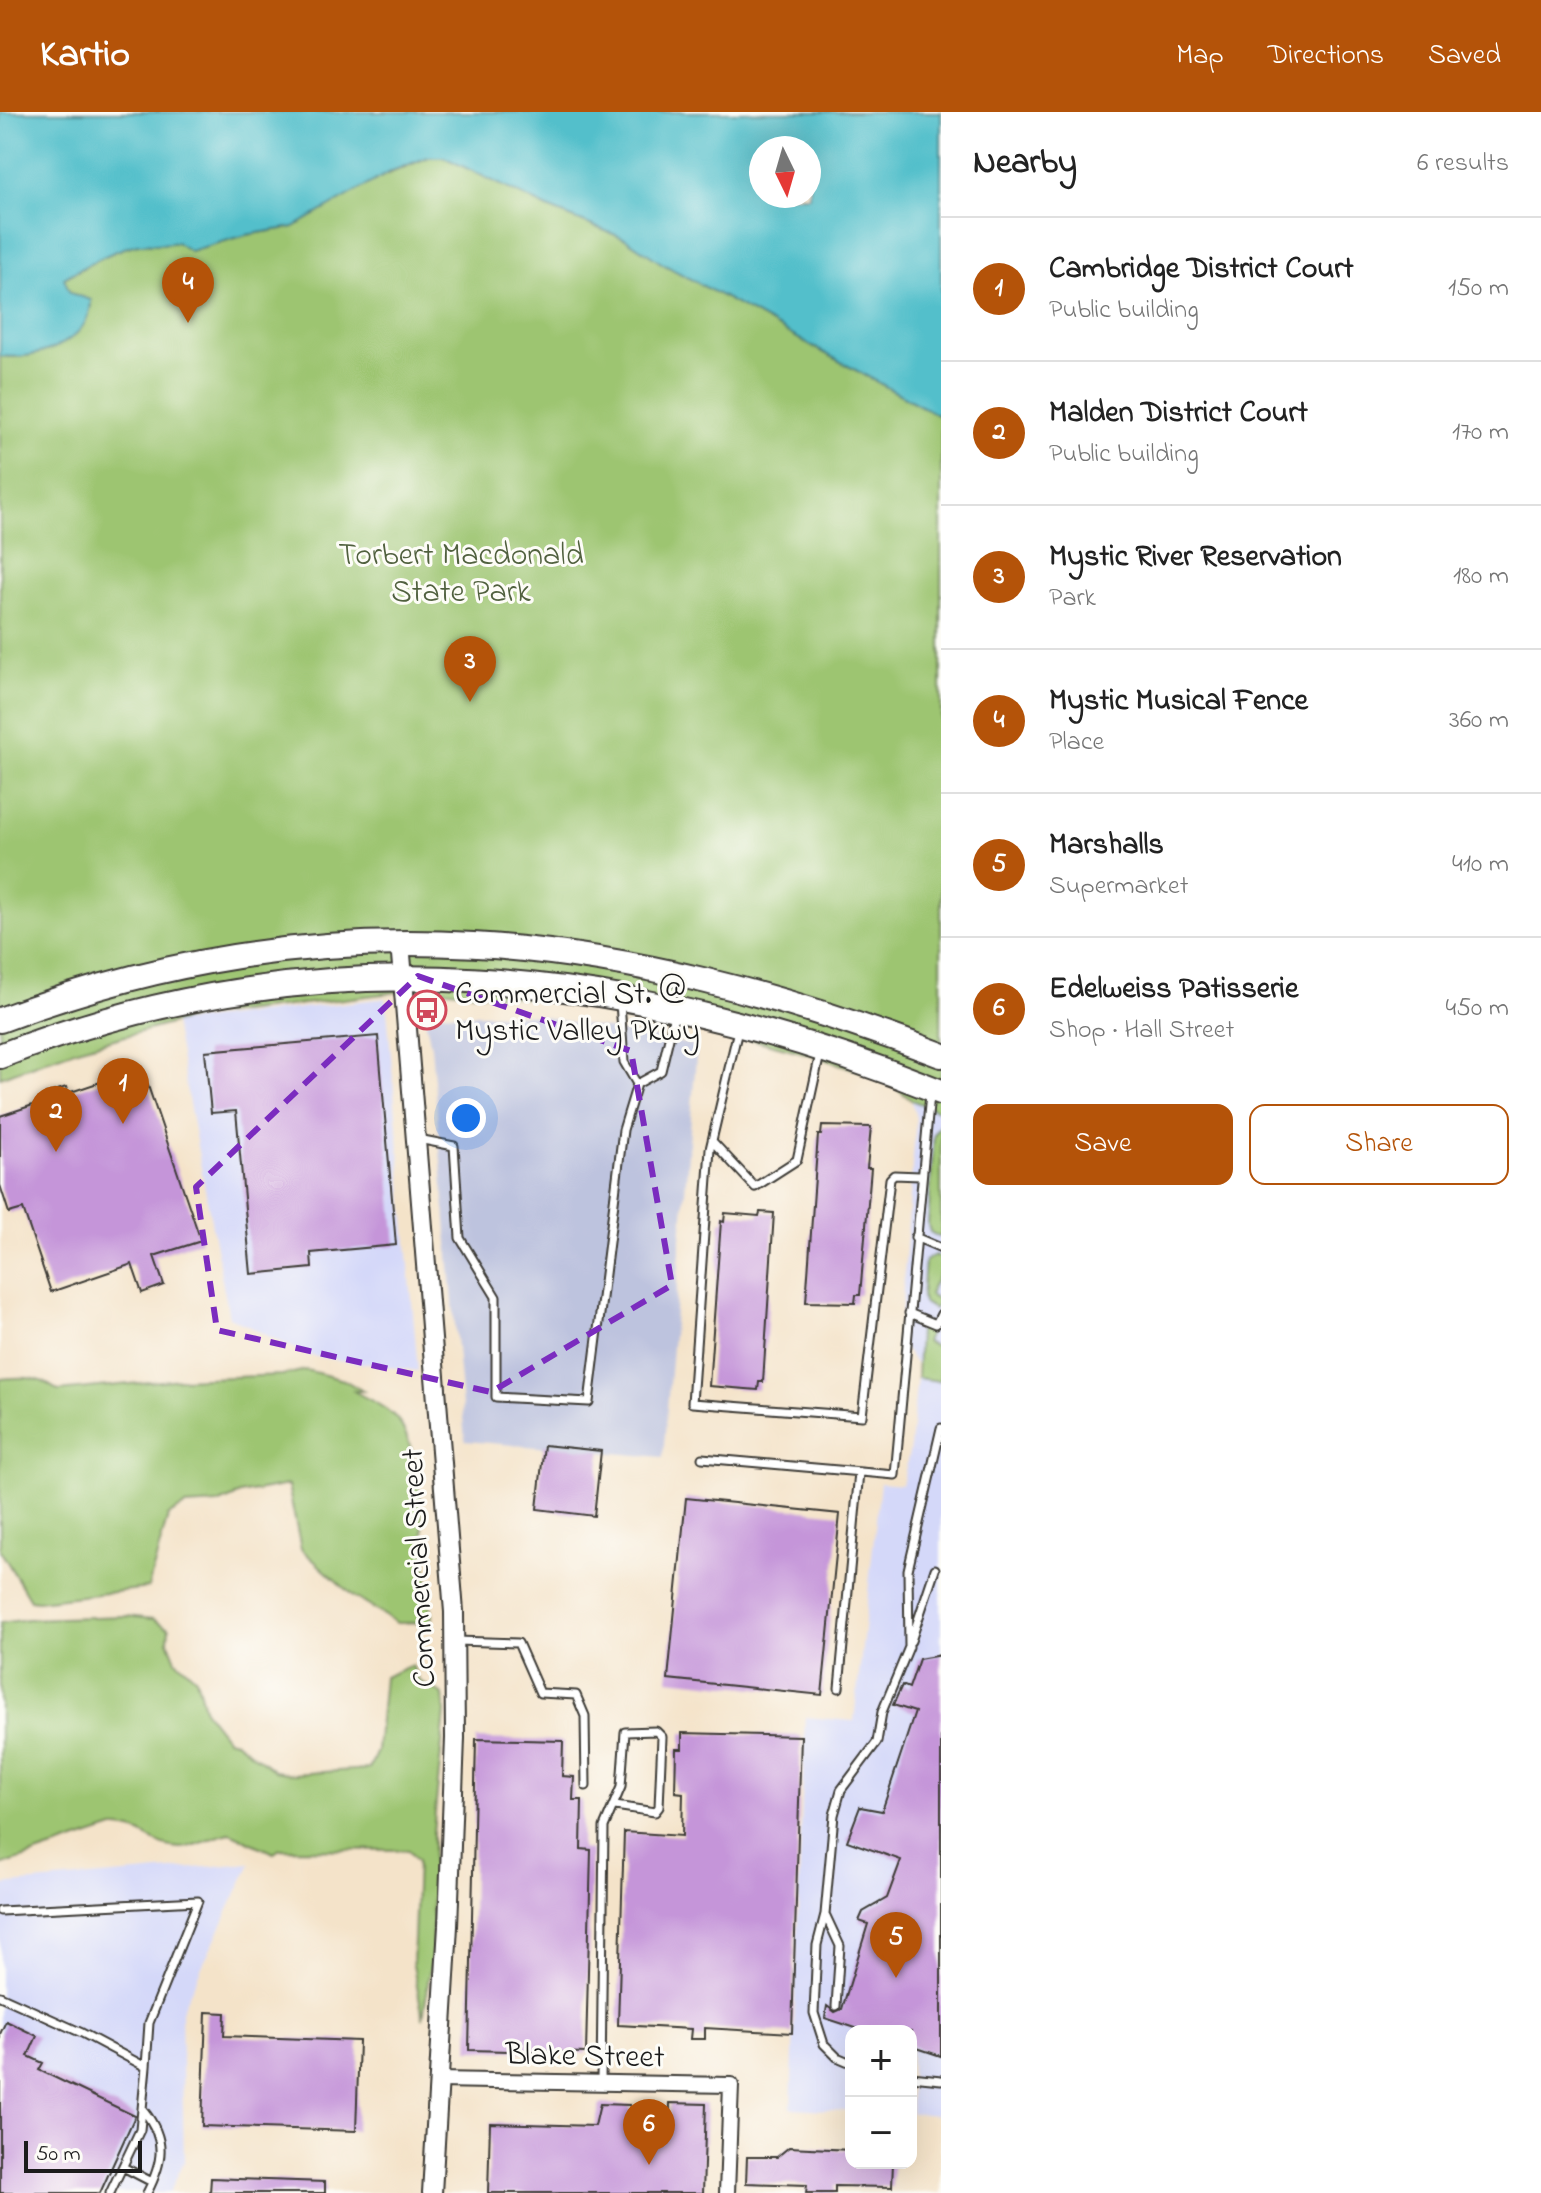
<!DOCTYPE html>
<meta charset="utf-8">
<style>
body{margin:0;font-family:"Indie Flower",sans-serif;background:#f2f2f2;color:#222}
.controls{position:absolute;right:24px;bottom:24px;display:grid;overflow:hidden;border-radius:16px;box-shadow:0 8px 32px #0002}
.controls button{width:72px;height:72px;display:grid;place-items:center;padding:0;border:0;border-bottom:2px solid #e0e0e0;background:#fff;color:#222;font:40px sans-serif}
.compass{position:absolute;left:749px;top:24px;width:72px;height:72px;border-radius:50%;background:#fff;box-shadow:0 8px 32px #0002;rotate:175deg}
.scale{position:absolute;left:24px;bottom:20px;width:118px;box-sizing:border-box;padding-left:8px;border:4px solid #1c1c1c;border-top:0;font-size:22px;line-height:28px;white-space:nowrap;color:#1c1c1c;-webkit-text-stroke:6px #fdfcf7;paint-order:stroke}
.you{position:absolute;left:466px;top:1006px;width:28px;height:28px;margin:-20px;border:6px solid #fff;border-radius:50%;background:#1a73e8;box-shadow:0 0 0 12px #1a73e833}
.badge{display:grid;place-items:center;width:52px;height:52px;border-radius:50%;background:#b45309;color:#fff;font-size:26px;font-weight:700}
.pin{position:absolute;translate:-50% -66px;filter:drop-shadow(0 2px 4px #0008)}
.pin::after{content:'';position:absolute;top:42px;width:28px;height:24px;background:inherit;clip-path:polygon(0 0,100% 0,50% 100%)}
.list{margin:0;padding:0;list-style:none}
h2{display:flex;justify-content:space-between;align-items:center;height:104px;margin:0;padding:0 32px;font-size:34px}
h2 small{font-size:26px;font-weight:400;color:#767676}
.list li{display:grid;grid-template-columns:52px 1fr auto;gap:24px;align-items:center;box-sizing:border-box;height:144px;padding:0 32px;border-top:2px solid #e0e0e0}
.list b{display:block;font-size:30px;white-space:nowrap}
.list p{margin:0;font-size:26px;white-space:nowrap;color:#767676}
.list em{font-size:26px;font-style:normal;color:#767676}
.actions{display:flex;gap:16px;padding:24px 32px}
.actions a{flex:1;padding:18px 0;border:2px solid #b45309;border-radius:16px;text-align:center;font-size:28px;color:#b45309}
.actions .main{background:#b45309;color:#fff}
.map{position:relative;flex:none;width:941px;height:2081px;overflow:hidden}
header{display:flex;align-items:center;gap:48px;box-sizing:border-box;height:112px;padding:0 40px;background:#b45309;color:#fff}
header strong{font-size:38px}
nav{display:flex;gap:44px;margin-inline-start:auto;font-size:28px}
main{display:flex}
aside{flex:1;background:#fff}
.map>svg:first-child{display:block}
</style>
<header>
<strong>Kartio</strong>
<nav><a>Map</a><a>Directions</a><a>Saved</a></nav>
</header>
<main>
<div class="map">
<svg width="941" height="2081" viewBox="0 0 941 2081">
<rect width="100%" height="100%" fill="#fdfcf7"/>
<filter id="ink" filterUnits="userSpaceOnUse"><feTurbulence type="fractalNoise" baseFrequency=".0125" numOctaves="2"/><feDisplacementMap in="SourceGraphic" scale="16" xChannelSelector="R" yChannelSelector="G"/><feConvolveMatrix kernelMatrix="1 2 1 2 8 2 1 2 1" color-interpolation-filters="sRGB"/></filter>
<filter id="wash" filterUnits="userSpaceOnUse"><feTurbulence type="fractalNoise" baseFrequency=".006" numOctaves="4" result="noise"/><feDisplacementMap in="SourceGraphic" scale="32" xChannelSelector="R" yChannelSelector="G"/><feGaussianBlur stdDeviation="1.8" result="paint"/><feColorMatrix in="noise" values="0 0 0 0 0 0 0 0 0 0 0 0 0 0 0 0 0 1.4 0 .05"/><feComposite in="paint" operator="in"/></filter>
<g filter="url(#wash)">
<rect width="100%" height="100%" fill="#f4e3c9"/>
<path fill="#d4d8f9" d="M386,886l32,373 -108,-15 -81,-39 -55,-294z
M911,988l30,13v1002l-30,-2v-82h-60v80l-60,-3 14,-391 49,4 26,-238 22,2 8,-37 8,-81 -19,-26 17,-223z
M251,1751l-70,148 3,151 -15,31h-169v-308z"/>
<path fill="#bdc3de" d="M424,901l110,2 163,31 -34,411 -198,-16 -34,-395z"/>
<path fill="#9dc571" stroke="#5c7046" stroke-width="2" d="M429,45h15l106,52 76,30 37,25 278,153v695l-30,-12 -24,-20 -78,-26 -176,-45 -203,-21 -238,30 -115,31 -77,28v-721c36,5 78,-13 91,-50l-25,-17 -2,-11c24,-12 47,-28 74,-34 14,-2 25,2 38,-3l14,10 56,-16 48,-8 80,-47z
M941,1010v115h-2l-9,-5 -2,-7 6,-91z
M935,1143l6,3v12l-12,25 11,6 -6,8 -11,-6 -1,-6 3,-36z
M924,1214l7,3 -5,13 11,5 4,-8 -1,42 -23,-3 2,-48z
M306,1258l38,10 19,11h-9c14,9 29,13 41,26 32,34 27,152 37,200l-3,6h-32l-44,-27 -52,-47 -13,-64 -48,9 -22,10 -33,2 -17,10 -20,72 -110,13 -8,-1 -30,-50v-171c24,-2 38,-4 58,12l123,-12 103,-4z
M126,1504l27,3 16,9 -1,12 8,20 20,18 9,33 22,28 8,2 40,30 18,3 76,-5 8,-18 7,-74 28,-12 6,15 25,15 2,18 -12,120 -1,121 -9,64 -10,-53 4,-104 -9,-11 -128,-1 -6,4 -44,-20c-16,3 -34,15 -50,15 -26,0 -38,-22 -66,-20l-114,38v-243l28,-4z"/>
<path fill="#52bfcb" stroke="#376e74" stroke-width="2" fill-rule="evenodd" d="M0,0h941v305l-278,-153 -37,-25 -76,-30 -106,-52h-16l-36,14 -98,56 -48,8 -56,16 -14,-9c-13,4 -24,0 -38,2 -26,6 -51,21 -74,34l6,15 21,7c0,43 -57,61 -91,56zM761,36h48v48h-48z"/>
<g id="blocks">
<path fill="#c595d9" d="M378,924l18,209 -85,8 1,15 -61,6 -15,-163 -25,2 -6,-62z
M142,956l59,173 -47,15 10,29 -22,8 -10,-29 -81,28 -28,-83 -14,4 -9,-28v-69l48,-16 -2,-6 20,-7 2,6z
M822,1014l49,1 -4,41h4l-11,127h-4l-1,8 -49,-1 12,-167h3z
M760,1100l14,1 -11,169h-4l-1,8 -49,-4 12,-165 3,1 1,-9 34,3z
M544,1333l57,6 -7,65 -57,-7z
M686,1386l154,16 -18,181 -154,-16z
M941,1543v401l-30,-10v-15h-46l-40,-13 2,-12 8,6 7,-3 26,-85 -9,-3 4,-9 24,-14 14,-38 -54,-19 13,-34 22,4 33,-99 -22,-7 9,-20 7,3 10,-29z
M682,1621l119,3 -9,297 -87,-5v11h-15l1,-10 -73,-4 6,-193 58,4 1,-43 -8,-1 1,-43h6z
M476,1627l87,2 -1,35 12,1 -1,23h9l-1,49 10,1 -5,203 -117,-3z
M206,1900l19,1 -1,23 135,5 -3,90 -154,-5z
M6,1909l31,15 -9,20 15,7 -4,7 96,46 -35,77h-100v-159z
M670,1991l36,1 -3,89h-215l2,-70 105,3 5,-22 30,1v5h3l-1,25 37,1z
M789,2035l62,3v13h42l-1,24 -57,-1v7h-29l1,-8 -61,-2 1,-26h30z
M211,2066l114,4v11h-115z"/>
</g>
</g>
<g filter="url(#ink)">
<use href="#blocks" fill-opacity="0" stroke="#3c3a36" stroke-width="2"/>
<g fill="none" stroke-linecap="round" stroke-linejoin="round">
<defs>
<path id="service" d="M620,890l4,60 13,22 24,-13 14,-58
M738,918l-28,119 -18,254 170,13 28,-237 4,-4 26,1
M418,1027l36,7 6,92 36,59v100l93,5 34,-272 14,-46
M712,1029l43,46 42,-27 23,-106
M915,1125l26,11
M909,1201l27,11 5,-10
M702,1346l193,17 35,-381
M457,1529l61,2 22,50 36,2 9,21 1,70
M911,1529l24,-72
M839,1576l20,-216
M0,1799l198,-10 -49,122 -3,44
M826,1804l14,30 -4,60
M0,1884l82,37 64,34 -6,63 -30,63
M851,1951l-14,-6 -13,-13 -10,-31 3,-68 8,-31 9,-99 7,-25 36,-48 5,-30 27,-65 -1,-77 33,-142
M911,1965l30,3
M601,1969l3,-254 17,-40 4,-55 31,-1 6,6 -3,70 -4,5 -40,-6
M144,1999c23,29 19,51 3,82
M123,2055l29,15"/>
<path id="minor" d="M438,1968l293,5 -4,108"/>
<path id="tertiary" d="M400,830l54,670 1,126 -7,188 -16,267"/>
<path id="trunk" d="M0,908c328,-125 620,-87 941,35
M0,944c320,-125 628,-89 941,36"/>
</defs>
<use href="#service" stroke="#3c3a36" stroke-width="11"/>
<use href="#minor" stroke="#3c3a36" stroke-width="18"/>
<use href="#tertiary" stroke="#3c3a36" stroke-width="22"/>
<use href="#trunk" stroke="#3c3a36" stroke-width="28"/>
<use href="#service" stroke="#fff" stroke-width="7"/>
<use href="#minor" stroke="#fff" stroke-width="14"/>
<use href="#tertiary" stroke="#fff" stroke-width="18"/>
<use href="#trunk" stroke="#fff" stroke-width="24"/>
</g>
</g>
<path fill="none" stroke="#7b2cbf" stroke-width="6" stroke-dasharray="16 10" stroke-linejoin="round" d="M418,864l213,75 41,234 -181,107 -274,-62 -21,-143z"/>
<defs>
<symbol id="bus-ring" viewBox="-11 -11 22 22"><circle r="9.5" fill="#fdfcf7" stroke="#d1495b" stroke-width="1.5"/><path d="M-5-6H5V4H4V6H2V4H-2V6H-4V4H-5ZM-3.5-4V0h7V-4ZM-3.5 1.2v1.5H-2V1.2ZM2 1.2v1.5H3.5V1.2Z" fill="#d1495b"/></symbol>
</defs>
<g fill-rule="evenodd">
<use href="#bus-ring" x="405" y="876" width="44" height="44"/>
</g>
<g text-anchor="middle" stroke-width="6" stroke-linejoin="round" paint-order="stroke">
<g font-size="32" fill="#50603e" stroke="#fdfcf7">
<text x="461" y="452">Torbert Macdonald<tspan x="461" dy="37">State Park</tspan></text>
</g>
<g font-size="32" fill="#1c1c1c" stroke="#fdfcf7" text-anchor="start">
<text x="455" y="891">Commercial St. @<tspan x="455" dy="37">Mystic Valley Pkwy</tspan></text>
</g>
<g font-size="32" fill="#1c1c1c" stroke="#fdfcf7">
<text transform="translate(417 1456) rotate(-93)" y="11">Commercial Street</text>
<text transform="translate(585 1942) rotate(1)" y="11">Blake Street</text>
</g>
</g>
</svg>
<div class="controls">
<button>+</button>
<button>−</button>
</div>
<svg class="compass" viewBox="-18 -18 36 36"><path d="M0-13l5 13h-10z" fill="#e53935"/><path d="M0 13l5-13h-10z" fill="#767676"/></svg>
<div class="scale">50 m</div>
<div class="you"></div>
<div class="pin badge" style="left:123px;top:1012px">1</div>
<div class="pin badge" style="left:56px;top:1040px">2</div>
<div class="pin badge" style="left:470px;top:590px">3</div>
<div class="pin badge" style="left:188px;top:211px">4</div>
<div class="pin badge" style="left:896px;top:1866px">5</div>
<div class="pin badge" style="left:649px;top:2053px">6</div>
</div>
<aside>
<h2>Nearby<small>6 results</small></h2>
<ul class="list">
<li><span class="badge">1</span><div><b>Cambridge District Court</b><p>Public building</p></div><em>150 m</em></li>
<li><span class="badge">2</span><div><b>Malden District Court</b><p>Public building</p></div><em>170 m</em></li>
<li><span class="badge">3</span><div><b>Mystic River Reservation</b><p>Park</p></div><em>180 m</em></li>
<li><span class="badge">4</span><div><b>Mystic Musical Fence</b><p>Place</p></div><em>360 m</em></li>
<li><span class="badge">5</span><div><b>Marshalls</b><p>Supermarket</p></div><em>410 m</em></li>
<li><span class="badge">6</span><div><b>Edelweiss Patisserie</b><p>Shop · Hall Street</p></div><em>450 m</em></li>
</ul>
<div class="actions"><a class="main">Save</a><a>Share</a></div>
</aside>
</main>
